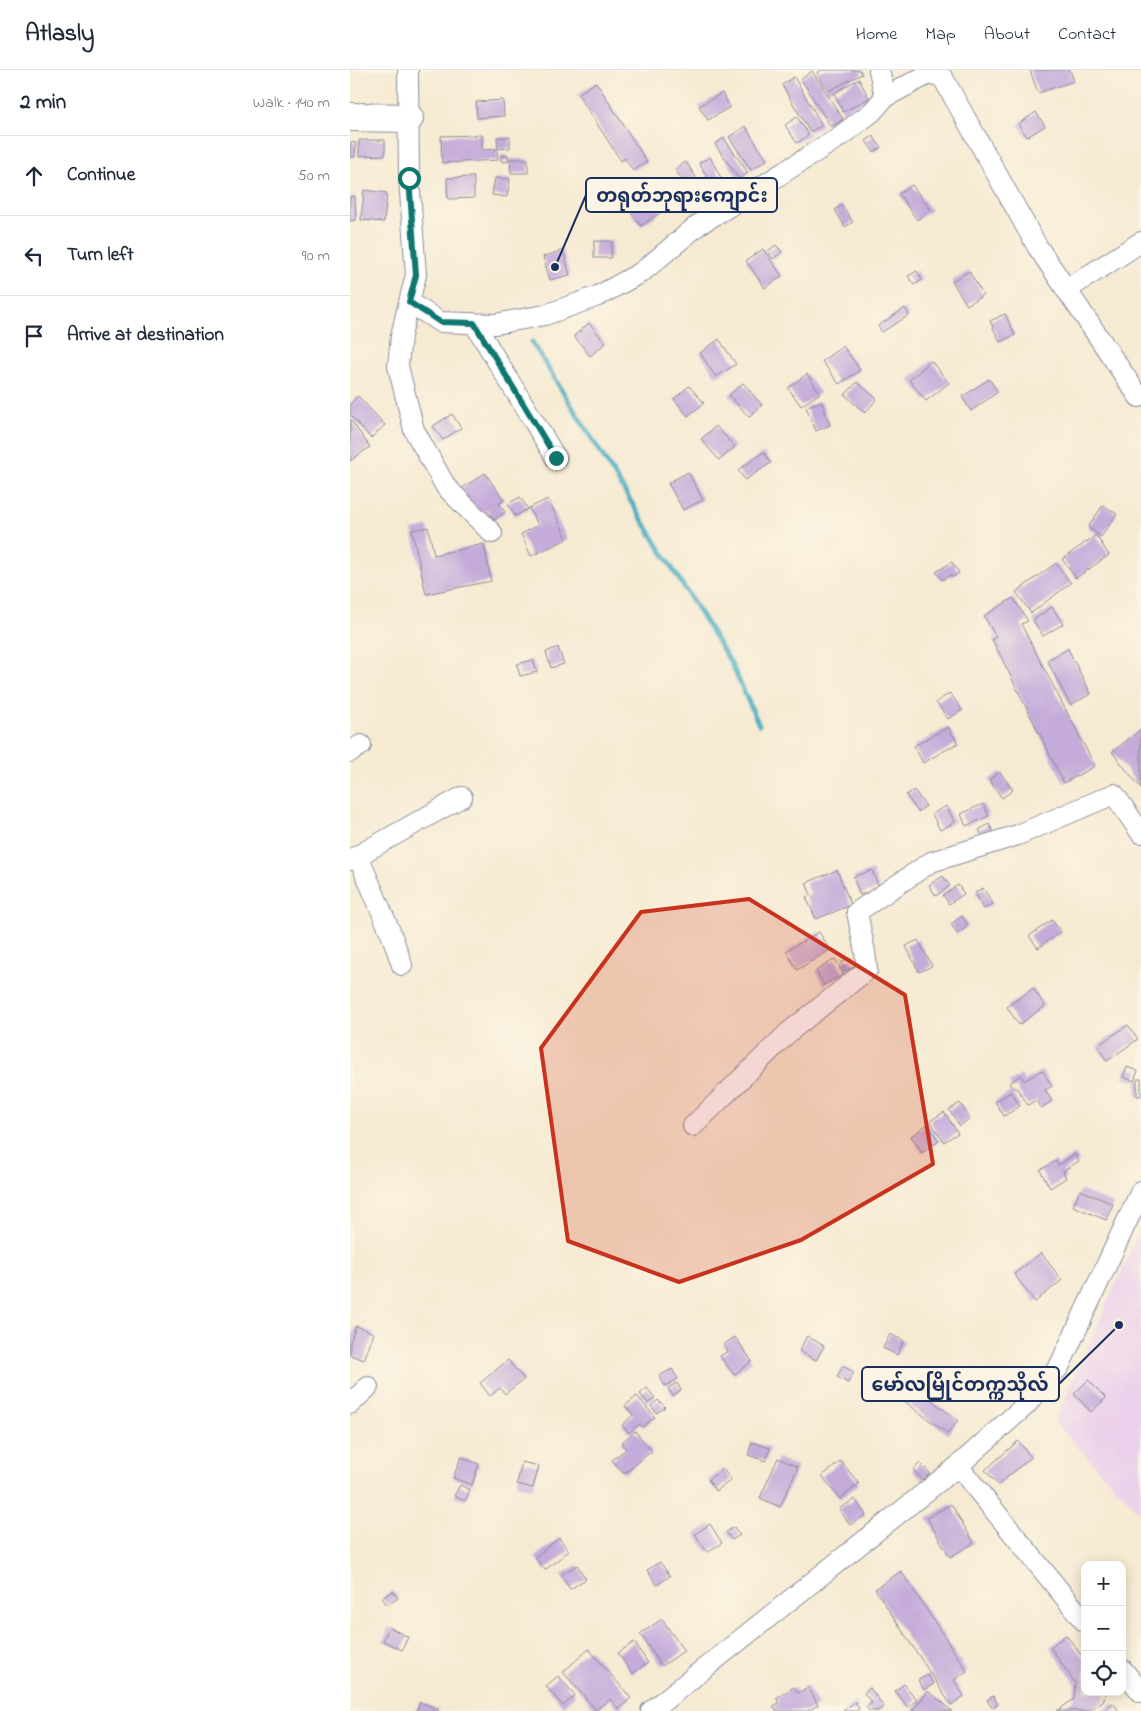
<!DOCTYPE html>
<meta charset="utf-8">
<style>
body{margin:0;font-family:"Indie Flower","Noto Sans Myanmar",sans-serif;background:#f2f2f3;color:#1f2937}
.controls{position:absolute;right:15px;bottom:15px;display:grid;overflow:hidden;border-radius:10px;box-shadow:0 2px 12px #0003}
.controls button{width:45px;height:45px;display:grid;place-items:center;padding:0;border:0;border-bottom:1px solid #e0e1e3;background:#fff;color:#1f2937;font:25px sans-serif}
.stop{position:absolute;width:15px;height:15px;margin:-11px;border:4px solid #0f766e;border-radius:50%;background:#fff}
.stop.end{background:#0f766e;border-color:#fff;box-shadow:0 1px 5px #0008}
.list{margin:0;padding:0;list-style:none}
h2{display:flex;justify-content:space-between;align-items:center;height:65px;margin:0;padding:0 20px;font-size:21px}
h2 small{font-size:16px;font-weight:400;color:#747a83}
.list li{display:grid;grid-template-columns:32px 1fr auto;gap:15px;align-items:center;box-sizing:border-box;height:80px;padding:0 20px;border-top:1px solid #e0e1e3}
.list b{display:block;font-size:19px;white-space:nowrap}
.list em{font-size:16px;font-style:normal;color:#747a83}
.icon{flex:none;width:28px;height:28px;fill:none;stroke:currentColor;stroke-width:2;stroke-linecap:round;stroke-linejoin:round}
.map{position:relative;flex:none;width:791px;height:1641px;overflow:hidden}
header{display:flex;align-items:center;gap:30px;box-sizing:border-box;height:70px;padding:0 25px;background:#fff;border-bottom:1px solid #e0e1e3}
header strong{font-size:24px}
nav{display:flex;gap:28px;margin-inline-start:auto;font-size:18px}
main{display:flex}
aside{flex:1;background:#fff}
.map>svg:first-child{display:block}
</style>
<header>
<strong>Atlasly</strong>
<nav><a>Home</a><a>Map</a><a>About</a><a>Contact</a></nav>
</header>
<main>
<aside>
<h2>2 min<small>Walk · 140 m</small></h2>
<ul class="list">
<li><svg class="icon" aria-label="ahead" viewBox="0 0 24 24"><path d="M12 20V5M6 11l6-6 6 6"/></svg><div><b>Continue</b></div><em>50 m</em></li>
<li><svg class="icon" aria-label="left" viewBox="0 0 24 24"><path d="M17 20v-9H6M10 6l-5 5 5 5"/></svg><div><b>Turn left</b></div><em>90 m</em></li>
<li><svg class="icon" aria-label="arrive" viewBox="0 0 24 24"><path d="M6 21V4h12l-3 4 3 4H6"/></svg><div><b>Arrive at destination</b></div></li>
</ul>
</aside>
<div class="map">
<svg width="791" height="1641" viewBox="0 0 791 1641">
<rect width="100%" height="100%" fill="#fcf5e5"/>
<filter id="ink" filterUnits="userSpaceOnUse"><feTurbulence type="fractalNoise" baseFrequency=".02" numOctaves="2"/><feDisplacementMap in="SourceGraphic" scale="10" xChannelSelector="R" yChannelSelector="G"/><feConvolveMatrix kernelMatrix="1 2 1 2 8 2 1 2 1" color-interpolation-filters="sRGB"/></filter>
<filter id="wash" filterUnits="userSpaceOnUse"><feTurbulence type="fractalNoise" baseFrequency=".0096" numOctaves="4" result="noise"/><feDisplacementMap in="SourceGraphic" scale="20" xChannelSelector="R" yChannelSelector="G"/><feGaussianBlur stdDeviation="1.12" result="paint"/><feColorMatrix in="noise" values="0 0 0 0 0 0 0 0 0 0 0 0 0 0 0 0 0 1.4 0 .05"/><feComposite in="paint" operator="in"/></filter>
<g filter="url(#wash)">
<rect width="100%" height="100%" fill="#f6ead2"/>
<path fill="#ebd1eb" d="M791,1158v286l-87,-92z"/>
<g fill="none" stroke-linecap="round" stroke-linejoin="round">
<path stroke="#42aac2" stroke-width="5" d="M182,272l199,321 28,62"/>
</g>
<g id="blocks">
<path fill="#c4abda" d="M471,0h39l2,4 -34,17 -11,-18z
M680,0h40l4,11 -36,12z
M462,1l31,48 -12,8 -30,-48z
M444,7l28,48 -12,7 -28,-47z
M509,9l10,19 -26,14 -9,-19z
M246,12l51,80 -14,9 -8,-13 -4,3 -43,-67z
M372,23l8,14 -22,13 -9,-14z
M153,30l1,16 -27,2 -1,-16z
M686,42l9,14 -18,11 -9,-13z
M447,47l12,18 -12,8 -12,-18z
M395,56l22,34 -16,10 -22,-33z
M132,65v15l15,-1 1,11 -56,3 -1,-27z
M523,66l8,11 -7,5 -8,-11z
M147,67h13v11l-12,1z
M374,68l24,35 -9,6 -24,-35z
M9,70h26v15l-26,1z
M0,72l6,1 -1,14h-5z
M151,85l8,1 -1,6 -7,-1z
M360,87l12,23 -10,5 -13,-22z
M160,89h18v14h-17z
M336,92l17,26 -12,7 -16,-26z
M124,107v21l-26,1 -1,-21z
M145,108l15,1 -3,18 -15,-2z
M562,115l19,25 -14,10 -18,-26z
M14,120l23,3 -3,29 -23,-2z
M5,126l1,24 -6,1v-24z
M291,126l5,8 6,-4 9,12 -20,14 -11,-15 6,-4 -3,-5z
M492,135l11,17 -8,5 -10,-17z
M244,171h18l-1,17h-17z
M426,175l6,7 -9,7 -5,-8z
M413,179l19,27 -17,12 -19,-27z
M213,180l7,25 -20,5 -7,-23z
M567,201l5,9 -8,5 -6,-9z
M619,201l14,24 -16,10 -15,-24z
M555,238l4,7 -27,17 -4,-6z
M655,244l10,21 -15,7 -10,-21z
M239,253l17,20 -16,13 -16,-20z
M369,269l17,25 -20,13 -16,-24z
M493,276l17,24 -21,14 -17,-23z
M581,291l18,22 -23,18 -17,-21z
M457,304l13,19 -19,13 -13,-18z
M639,309l9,13 -27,19 -9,-14z
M507,312l20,17 -12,14 -20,-18z
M393,313l19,22 -13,12 -20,-22z
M339,316l15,17 -16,13 -14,-17z
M8,326l27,29 -14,13 -21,-23v-11z
M471,331l9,24 -14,6 -10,-24z
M102,344l9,14 -18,12 -10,-14z
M0,349l20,28 -20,14z
M366,356l19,21 -16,13 -18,-21z
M414,382l7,11 -26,17 -7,-10z
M338,402l15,28 -20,10 -15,-27z
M135,403l19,27 -5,3 6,9 -11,8 -7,-10 -7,6 -19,-27z
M170,427l8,12 -13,7 -7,-12z
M198,429l19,40 -36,17 -10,-22 17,-9 -9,-17z
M753,435l14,9 -16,23 -13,-10z
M78,457l6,28 50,-11 7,37 -65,13 -14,-64z
M746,465l13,20 -33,23 -14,-19z
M602,492l7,11 -7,4 -2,-2 -8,5 -6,-8z
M706,493l15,20 -40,30 -15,-21z
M663,528l15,23 -7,3 74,142 -31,17 -72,-144 4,-2 -12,-21z
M702,537l11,17 -20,12 -10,-16z
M208,577l6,17 -13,4 -5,-16z
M718,579l23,45 -21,11 -23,-45z
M183,590l4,12 -17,4 -3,-12z
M600,623l12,17 -14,9 -12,-17z
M598,657l10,16 -35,20 -9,-17z
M791,659v59l-29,-36z
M650,702l13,18 -11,8 -13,-18z
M564,720l12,16 -8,6 -12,-17z
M633,734l6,12 -23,10 -5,-12z
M596,736l9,16 -15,8 -8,-16z
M639,754l5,9 -10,5 -5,-8z
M487,800l14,35 -35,14 -10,-22 5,-2 -5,-12z
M522,800l7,18 -19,7 -7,-18z
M593,806l7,10 -14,10 -7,-11z
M608,815l6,9 -15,10 -6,-9z
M633,818l10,16 -9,5 -9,-16z
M612,846l6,10 -11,8 -6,-10z
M702,850l9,12 -23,16 -9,-12z
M469,862l11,18 -33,20 -11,-19z
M568,870l14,26 -13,6 -13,-26z
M500,888l5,8 -9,5 -5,-8z
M485,889l9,15 -20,11 -8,-14z
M683,918l12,18 -26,19 -12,-18z
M778,955l10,14 -31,22 -10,-15z
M777,997l11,4 -4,10 -11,-4z
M692,1000l10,16 -7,4 7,11 -11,7 -5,-8 -8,5 -12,-18 -3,2 -4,-6 12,-8 3,6z
M787,1009h4v17h-4z
M661,1022l9,14 -16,10 -9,-14z
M610,1033l10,15 -10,8 -11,-16z
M594,1042l14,21 -14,9 -14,-21z
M578,1054l11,17 -17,12 -11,-17z
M725,1084l4,7 -16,10 3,7 -16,10 -10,-18 16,-9 2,4z
M730,1120l33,14 -7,16 -33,-14z
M691,1183l21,27 -27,22 -21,-28z
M6,1256l18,7 -10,27 -14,-5v-13z
M540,1264l14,7 -7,14 -14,-7z
M457,1266l17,10 -8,14 -17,-9z
M385,1267l17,24 -18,14 -14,-19 8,-5 -5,-6z
M158,1290l16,19 -19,15 -5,-6 -10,8 -10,-13z
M493,1296l11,6 -6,11 -11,-6z
M322,1299l6,10 -13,7 -6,-10z
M738,1310l18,18 -15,14 -17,-18z
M327,1313l4,7 -8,6 -5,-8z
M560,1314l48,36 -10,14 -48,-36z
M297,1318l8,10 -7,5 -8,-9z
M287,1326l18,21 -12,10 -3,-3 -11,9 -7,-8 11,-10 -8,-9z
M308,1330l7,7 -8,6 -6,-7z
M285,1361l17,20 -28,23 -12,-14 14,-11 -5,-6z
M668,1371l13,16 -33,28 -13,-15z
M402,1372l18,6 -4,13 -18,-6z
M111,1387l18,7 -7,21 -19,-7z
M428,1388l20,9 -18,40 -20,-9z
M491,1391l18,23 -19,15 -18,-23z
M172,1392l17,4 -6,22 -16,-4z
M570,1393l10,10 -7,7 -10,-10z
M373,1399l8,11 -15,11 -8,-11z
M110,1415l10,5 -5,11 -11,-5z
M505,1429l11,16 -16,10 -11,-16z
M601,1434l23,39 -24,14 -23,-39z
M360,1454l12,19 -15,9 -12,-18z
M384,1457l6,8 -8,5 -6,-8z
M209,1468l10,13 -24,19 -10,-13z
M310,1492l10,14 -13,9 -10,-15z
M227,1495l9,14 -16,10 -9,-14z
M551,1501l66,100 -13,9 10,16 -13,9 -76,-116z
M43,1521l5,7 -11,7 -5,-7z
M312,1549l22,32 -22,15 -22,-32z
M39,1557l19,10 -6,13 -19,-9z
M716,1565l19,25v32h20l-1,8 -15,11h-32l17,-12 1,-16 -25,-36z
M284,1572l14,21 -16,11 -14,-21z
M239,1579l42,49 -12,11 -9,-10 -14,11 -33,-38z
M578,1605l6,9 -10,6 -6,-10z
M208,1606l17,19 -12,11 -17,-20z
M554,1614l13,16 -9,7 -13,-16z
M444,1617l4,6 10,-6 10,18 -10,6h-32l-3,-5 6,-3 -3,-5z
M520,1618l14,19 -6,4h-9l-3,-4 6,-4 -8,-10z
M578,1621l13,10 11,10h-40z
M643,1626l5,8 -6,4 -5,-8z
M70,1632l18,7v2h-22z
M505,1632l4,7 -3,2h-13z
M763,1633l6,8h-16z"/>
</g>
</g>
<g filter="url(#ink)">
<use href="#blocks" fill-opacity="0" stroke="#888c98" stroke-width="1"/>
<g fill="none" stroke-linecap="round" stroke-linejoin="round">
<defs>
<path id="street" d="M58,0l1,108 7,97 -7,27 31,20 55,2 50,-9 53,-19 44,-24 56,-47 44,-26 97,-62 33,-25 13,-15 -6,-27
M535,27l42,-22 9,-1 7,4 94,168 102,151
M716,220l75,-48
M59,232l-8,34 -3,30 16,64 32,57 46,46
M124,253l82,135
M0,682l11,-7
M8,786l34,80 10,29
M0,790l112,-63
M343,1056l96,-94 78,-62 -2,-18 -8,-40 74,-50 87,-27 96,-41 27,39
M0,1334l18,-17
M608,1396l127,156
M772,1599l19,23
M301,1641l307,-245 68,-61 33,-38 82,-176"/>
<path id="secondary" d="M0,47l59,1"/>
</defs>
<use href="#street" stroke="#888c98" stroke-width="22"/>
<use href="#secondary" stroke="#888c98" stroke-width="30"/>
<use href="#street" stroke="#fff" stroke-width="20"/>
<use href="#secondary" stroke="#fff" stroke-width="28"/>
</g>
</g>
<g fill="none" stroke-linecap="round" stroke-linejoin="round" filter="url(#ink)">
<path stroke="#0f766e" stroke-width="6" d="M59,108l7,97 -7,27 31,20 34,1 82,135"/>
</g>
<path fill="#c8321e" fill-opacity="0.2" stroke="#c8321e" stroke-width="4" stroke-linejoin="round" d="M399,829l156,96 28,169 -132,76 -122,42 -111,-41 -27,-193 100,-136z"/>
<path fill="none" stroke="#1b2f5e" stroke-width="2" d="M205 197L236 125M769 1255L709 1314"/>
<g fill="#1b2f5e" stroke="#fcf5e5" stroke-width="2">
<circle cx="205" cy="197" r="5"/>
<circle cx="769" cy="1255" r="5"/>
</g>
<g fill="#fcf5e5" stroke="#1b2f5e" stroke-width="2">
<rect x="236" y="108" width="191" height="34" rx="5"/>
<rect x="512" y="1297" width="197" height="34" rx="5"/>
</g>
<g font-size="19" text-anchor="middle" font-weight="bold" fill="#1b2f5e">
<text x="332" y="132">တရုတ်ဘုရားကျောင်း</text>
<text x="610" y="1321">မော်လမြိုင်တက္ကသိုလ်</text>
</g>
</svg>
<div class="controls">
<button>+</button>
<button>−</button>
<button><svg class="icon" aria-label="locate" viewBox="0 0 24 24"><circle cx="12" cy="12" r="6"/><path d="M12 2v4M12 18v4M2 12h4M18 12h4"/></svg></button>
</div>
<div class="stop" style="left:59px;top:108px"></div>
<div class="stop end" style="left:206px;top:388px"></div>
</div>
</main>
